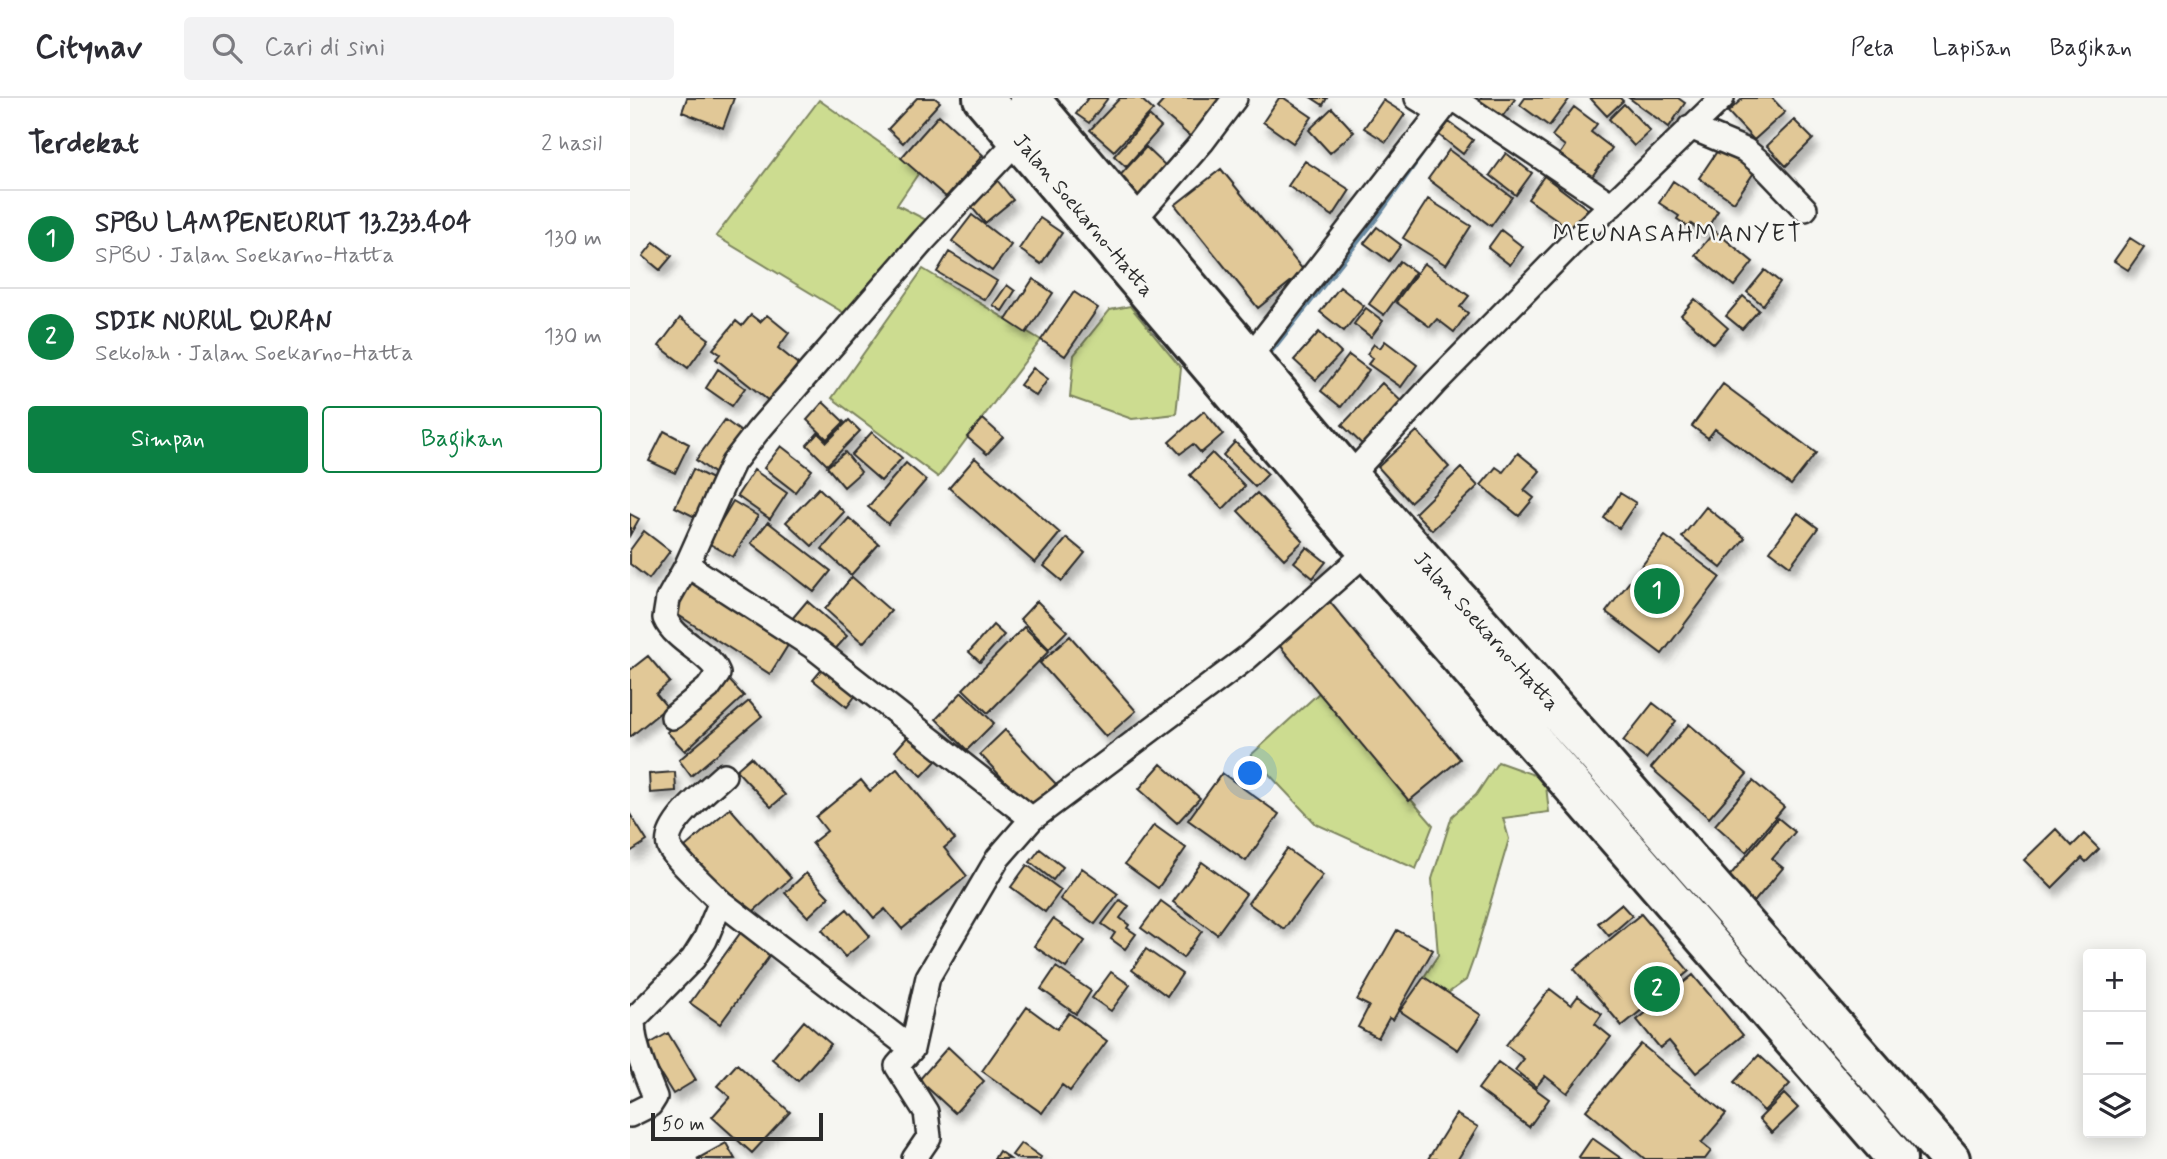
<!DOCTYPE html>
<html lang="id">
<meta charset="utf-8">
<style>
body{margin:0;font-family:Mynerve,sans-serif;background:#f2f2f3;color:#2b2b33}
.controls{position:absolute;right:21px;bottom:21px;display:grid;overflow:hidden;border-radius:7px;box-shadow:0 4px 18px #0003}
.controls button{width:63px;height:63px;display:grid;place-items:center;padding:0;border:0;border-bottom:2px solid #e1e1e2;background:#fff;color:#2b2b33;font:35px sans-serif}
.scale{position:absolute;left:21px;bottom:18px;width:172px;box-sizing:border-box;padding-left:7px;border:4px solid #2b2b2b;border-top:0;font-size:19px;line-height:24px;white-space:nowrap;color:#2b2b2b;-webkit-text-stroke:5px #f6f6f2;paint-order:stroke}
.you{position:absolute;left:621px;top:676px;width:24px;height:24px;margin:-18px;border:5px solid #fff;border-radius:50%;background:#1a73e8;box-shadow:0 0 0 10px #1a73e833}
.badge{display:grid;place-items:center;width:46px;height:46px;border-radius:50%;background:#0b8043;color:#fff;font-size:23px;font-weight:700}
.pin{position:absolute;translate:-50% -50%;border:4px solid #fff;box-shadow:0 2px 7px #0006}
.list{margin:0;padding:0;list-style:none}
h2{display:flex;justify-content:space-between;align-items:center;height:91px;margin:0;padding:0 28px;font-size:30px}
h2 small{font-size:23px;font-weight:400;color:#7c7c81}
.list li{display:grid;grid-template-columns:46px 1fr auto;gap:21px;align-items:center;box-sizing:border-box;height:98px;padding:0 28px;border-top:2px solid #e1e1e2}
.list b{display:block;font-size:26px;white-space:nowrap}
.list p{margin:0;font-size:23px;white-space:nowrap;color:#7c7c81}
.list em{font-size:23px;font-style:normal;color:#7c7c81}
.actions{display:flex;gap:14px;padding:21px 28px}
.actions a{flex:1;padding:16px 0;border:2px solid #0b8043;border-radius:7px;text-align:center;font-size:24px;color:#0b8043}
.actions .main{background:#0b8043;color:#fff}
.icon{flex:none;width:38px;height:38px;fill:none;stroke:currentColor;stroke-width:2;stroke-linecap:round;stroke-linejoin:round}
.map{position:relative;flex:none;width:1537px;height:1061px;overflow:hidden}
header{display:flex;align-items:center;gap:42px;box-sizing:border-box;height:98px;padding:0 35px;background:#fff;border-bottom:2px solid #e1e1e2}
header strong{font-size:33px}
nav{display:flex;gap:38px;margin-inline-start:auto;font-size:24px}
.search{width:490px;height:63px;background:#f2f2f3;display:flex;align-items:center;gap:18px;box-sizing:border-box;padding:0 24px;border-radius:7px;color:#7c7c81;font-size:26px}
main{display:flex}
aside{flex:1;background:#fff}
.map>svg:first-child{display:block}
</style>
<header>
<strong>Citynav</strong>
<div class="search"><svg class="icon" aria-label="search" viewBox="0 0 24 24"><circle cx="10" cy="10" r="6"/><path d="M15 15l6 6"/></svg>Cari di sini</div>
<nav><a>Peta</a><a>Lapisan</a><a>Bagikan</a></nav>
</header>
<main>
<aside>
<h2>Terdekat<small>2 hasil</small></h2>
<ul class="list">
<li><span class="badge">1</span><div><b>SPBU LAMPENEURUT 13.233.404</b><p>SPBU · Jalan Soekarno-Hatta</p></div><em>130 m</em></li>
<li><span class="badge">2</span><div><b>SDIK NURUL QURAN</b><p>Sekolah · Jalan Soekarno-Hatta</p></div><em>130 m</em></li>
</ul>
<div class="actions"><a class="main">Simpan</a><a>Bagikan</a></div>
</aside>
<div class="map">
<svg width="1537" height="1061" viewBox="0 0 1537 1061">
<defs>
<filter id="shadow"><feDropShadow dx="4.5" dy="8" stdDeviation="3.5" flood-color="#0004"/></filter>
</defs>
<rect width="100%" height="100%" fill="#f6f6f2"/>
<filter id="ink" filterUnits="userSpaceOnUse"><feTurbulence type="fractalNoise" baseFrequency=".0143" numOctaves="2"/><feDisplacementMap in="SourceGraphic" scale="14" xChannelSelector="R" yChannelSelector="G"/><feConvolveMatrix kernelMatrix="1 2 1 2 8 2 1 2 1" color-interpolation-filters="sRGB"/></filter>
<g filter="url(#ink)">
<path fill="#ccdc90" stroke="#7c845e" stroke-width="2" d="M189,2l101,71 -23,34 41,21 -84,93 -138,-83z
M293,171l118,71 -103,137 -106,-79z
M500,208l51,62 -5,46 -44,5 -62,-22 4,-42 36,-45z
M689,595l114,132 -17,44 -100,-45 -65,-69z
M868,664l39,14 9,10 3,26 -46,6 6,21 -34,116 -9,25 -18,13 -24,-16 14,-22 -6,-76 20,-63 24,-21z"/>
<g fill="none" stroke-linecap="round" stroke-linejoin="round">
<path stroke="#698aa2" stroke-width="7" d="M640,253l106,-134 44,-62"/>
</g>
<path fill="#e1c897" stroke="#2b2b2b" stroke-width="2" filter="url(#shadow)" d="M57,0h47l-11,30 -41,-16z
M287,0h18l5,4 -37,41 -15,-14z
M458,0h20l-19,25 -13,-9z
M490,0h20l13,12 -39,41 -24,-21z
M536,0h54l3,3 -32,36 -34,-29z
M649,0h5l28,19 -19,26 -30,-21z
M682,0h15l-4,7z
M851,0h33l1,1 -16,22 -22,-17z
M895,0h45l-21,28 -29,-21z
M960,0h30l3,3 -16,15z
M999,0h49l7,5 -16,24z
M1113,0h29l13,14 -31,28 -26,-28z
M753,2l22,14 -19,28 -22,-14z
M994,6l26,27 -16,15 -25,-27z
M944,9l23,17 -6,8 21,16 -21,30 -32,-23 6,-9 -13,-10z
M702,10l22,24 -24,21 -21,-23z
M309,17l44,40 -37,42 -45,-39z
M519,18l12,11 -35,40 -12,-11z
M1164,22l19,19 -27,27 -19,-20z
M819,24l24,18 -10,14 -24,-19z
M1092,46l35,24 -23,34 -35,-24z
M516,49l21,20 -30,32 -21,-19z
M819,52l63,47 -21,29 -63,-47z
M876,55l26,20 -16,22 -26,-20z
M675,63l45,29 -17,26 -45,-30z
M591,71l83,102 -46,37 -83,-103z
M914,78l45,34 -16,21 -45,-32z
M367,82l16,20 -28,23 -17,-20z
M1043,83l45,30 -14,22 -13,-9 -2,3 -12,-8 2,-3 -20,-13z
M798,101l43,27 -25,39 -43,-27z
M342,117l39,30 -19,26 -40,-30z
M410,120l22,15 -21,31 -22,-15z
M747,129l24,18 -12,16 -25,-18z
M871,132l22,17 -13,18 -22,-17z
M1085,133l38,31 -19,24 -39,-31z
M1500,140l14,9 -16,23 -14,-9z
M24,144l18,14 -12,14 -17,-14z
M319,154l48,29 -12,19 -48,-28z
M770,163l15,11 -31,43 -15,-11z
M794,165l45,33 -9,11 8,6 -14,19 -17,-13 -7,8 -34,-25z
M1135,172l15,12 -17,23 -16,-13z
M403,181l20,14 -27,40 -20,-13z
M377,187l8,6 -13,20 -9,-6z
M710,189l24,19 -20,25 -24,-19z
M444,194l24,16 -33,48 -24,-16z
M1113,198l16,14 -17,19 -16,-13z
M1065,201l33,29 -14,16 -33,-29z
M736,210l17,13 -12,16 -17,-13z
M121,217l9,7 7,-7 22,18 -11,15 20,16 -29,37 -53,-42 4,-5 -7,-5 23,-28 6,5z
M50,220l29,21 -21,29 -29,-22z
M689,234l22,21 -25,27 -22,-20z
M755,243l32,24 -16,22 -33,-23 5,-6 -6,-4 7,-10 6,4z
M719,257l20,15 -28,37 -20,-16z
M403,270l15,11 -12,17 -16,-11z
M88,271l27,19 -13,18 -26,-18z
M752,285l22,21 -40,42 -22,-21z
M1093,286l93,69 -25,32 -76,-56 -7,9 -16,-12z
M193,304l21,20 -17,17 -20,-19z
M574,313l19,23 -22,19 -8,-9 -13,10 -11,-12z
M353,321l20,18 -16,17 -20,-17z
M95,322l19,14 -29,40 -19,-14z
M219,322l11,11 -33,34 -20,-20 11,-12 9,9z
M34,333l25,13 -14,29 -26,-12z
M787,333l32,36 -39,35 -32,-35z
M242,334l30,26 -21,23 -30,-26z
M605,344l33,32 -13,13 -32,-32z
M151,348l31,24 -17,22 -31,-24z
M215,354l16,20 -17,15 -17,-20z
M582,355l33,33 -22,23 -33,-34z
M888,355l22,18 -16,19 10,8 -15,18 -38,-31 15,-18 7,5z
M345,360l85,75 -25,30 -86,-75z
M276,365l20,17 -38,44 -20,-17z
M831,370l17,18 -46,44 -17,-17z
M63,371l21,11 -19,37 -20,-10z
M124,372l33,23 -17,26 -33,-23z
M189,390l25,24 -32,34 -26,-24z
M627,395l46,48 -19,18 -46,-48z
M990,395l16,10 -17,25 -15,-10z
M103,403l25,15 -25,41 -25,-14z
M1076,409l39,31 -24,30 -39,-31z
M1168,415l20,15 -28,38 -20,-15z
M0,416l9,5 -9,16z
M219,420l30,26 -28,31 -29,-26z
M138,424l63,49 -17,21 -63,-49z
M14,433l26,20 -21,28 -19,-15v-14z
M1035,438l55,41 -58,77 -56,-42z
M437,440l18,15 -23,28 -18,-15z
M677,449l19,15 -13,16 -19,-16z
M222,479l39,34 -28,32 -38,-34z
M63,481l97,63 -20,32 -98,-63z
M695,498l135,163 -51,42 -135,-162z
M177,503l40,35 -16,18 -40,-34z
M407,503l30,30 -18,18 -29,-30z
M363,527l11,10 -24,27 -11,-10z
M394,529l25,24 -61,62 -25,-24z
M440,538l66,75 -30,26 -66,-74z
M18,558l22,26 -14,12 11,13 -37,30v-67z
M193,570l33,27 -9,12 -34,-27z
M96,579l18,19 -59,55 -18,-19z
M332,594l32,31 -27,27 -31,-31z
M119,603l13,15 -71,60 -12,-16z
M1023,605l23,18 -30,38 -23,-18z
M1059,626l58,50 -38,44 -58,-50z
M375,632l51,54 -26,24 -50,-54z
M281,635l27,26 -16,17 -27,-25z
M121,659l34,38 -14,12 -35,-37z
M531,666l39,34 -23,25 -38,-34z
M267,671l58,70 -11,9 23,28 -65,53 -17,-20 -11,9 -62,-75 15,-12 -11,-14 45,-37 9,11z
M45,674l1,19 -26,2 -1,-19z
M592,675l57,41 -33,47 -58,-41z
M1123,683l31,26 -38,45 -31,-27z
M100,710l61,70 -44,39 -62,-70z
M0,716l17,27 -17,11z
M1148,720l17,14 -23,27 11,9 -29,34 -27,-23z
M524,727l32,23 -28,40 -33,-24z
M1426,731l16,17 12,-12 15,15 -13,13 -4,-4 -30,30 -28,-28z
M410,751l23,18 -10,13 -23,-18z
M657,751l36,26 -39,54 -36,-26z
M572,764l44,32 -29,40 -44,-32z
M397,767l34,25 -16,22 -34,-25z
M452,770l36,26 -23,30 -35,-25z
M176,775l23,24 -21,20 -23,-24z
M490,802l9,6 -9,12 9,7 -2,3 9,6 -11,15 -14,-10 4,-6 -13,-9z
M531,803l41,30 -19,27 -42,-30z
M991,806l11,12 -23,20 -11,-13z
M217,811l23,27 -25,21 -23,-27z
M1011,816l48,57 -67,55 -48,-57z
M423,821l32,22 -19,27 -32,-22z
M767,832l36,20 -40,70 -4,-2 -11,20 -20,-11 11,-21 -12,-6z
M111,834l30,22 -51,70 -30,-21z
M516,851l36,25 -15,22 -35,-26z
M426,869l35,24 -15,23 -35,-25z
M481,874l19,13 -19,26 -19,-13z
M1063,877l50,60 -47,38 -27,-32 -9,7 -23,-28z
M794,879l57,38 -23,35 -58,-39z
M920,891l21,16 7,-9 24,18 -7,10 16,13 -44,56 -22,-17 -9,11 -21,-17 9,-11 -18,-14z
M397,909l30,22 12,-16 38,28 -37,50 -8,-6 -20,28 -60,-42z
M174,923l27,23 -33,37 -26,-22z
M38,935l28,47 -23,14 -29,-47z
M1011,946l85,70 -25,29 10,8 -6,8h-60l-59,-49z
M318,949l36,34 -29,32 -36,-33z
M1129,957l31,29 -26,27 -30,-29z
M868,964l51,37 -20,28 -51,-38z
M107,966l53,48 -38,41 -40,-36 18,-20 -13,-11z
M1154,996l14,14 -26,25 -13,-14z
M826,1016l22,13 -20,32h-30z
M962,1040l30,21h-41l-2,-2z
M96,1045l9,16h-38z
M391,1045l20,14 -1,2h-22l-6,-4z
M369,1053l11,8h-16z"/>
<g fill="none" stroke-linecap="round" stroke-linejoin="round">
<defs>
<path id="minor" d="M787,0l23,14
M823,0l159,107
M1060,29l55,23 17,14 43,45
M389,41l-96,102 -166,191 -24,31 -8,17 -38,85 125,81 220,173
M503,123l69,-79 33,-44
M618,261l203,-261
M719,379l86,-94 150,-153 137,-132
M43,619l35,-29 10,-14c-3,-18 -43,-32 -53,-56l3,-19 19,-34
M91,804l191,147
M0,1017l20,-10 5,-8c-8,-20 -25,-58 -21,-78l59,-60 12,-19 16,-38c-11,-11 -48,-45 -52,-56 -6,-21 40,-57 55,-71
M284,1061l15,-22 -3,-25 -29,-46 15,-17 16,-72 70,-119 34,-39 216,-162 120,-106"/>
<path id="trunk" d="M353,0l385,453 529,608
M399,0l320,379 246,276 355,406"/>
</defs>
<use href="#minor" stroke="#2b2b2b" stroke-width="28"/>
<use href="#trunk" stroke="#2b2b2b" stroke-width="44"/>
<use href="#minor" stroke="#f6f6f2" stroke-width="23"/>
<use href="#trunk" stroke="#f6f6f2" stroke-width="38"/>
</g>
</g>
<g text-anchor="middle" stroke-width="5" stroke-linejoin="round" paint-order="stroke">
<g font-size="21" fill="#2b2b2b" stroke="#f6f6f2">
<text transform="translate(454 117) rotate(50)" y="7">Jalan Soekarno-Hatta</text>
<text transform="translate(857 533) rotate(48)" y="7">Jalan Soekarno-Hatta</text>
</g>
<g font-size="24" letter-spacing="2" fill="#2b2b2b" stroke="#f6f6f2">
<text x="1048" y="143">MEUNASAHMANYET</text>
</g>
</g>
</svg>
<div class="controls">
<button>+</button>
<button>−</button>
<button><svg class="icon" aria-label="layers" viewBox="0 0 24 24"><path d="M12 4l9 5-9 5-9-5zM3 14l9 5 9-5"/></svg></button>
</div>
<div class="scale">50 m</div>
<div class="you"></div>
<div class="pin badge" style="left:1027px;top:493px">1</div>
<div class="pin badge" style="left:1027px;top:891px">2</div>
</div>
</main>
